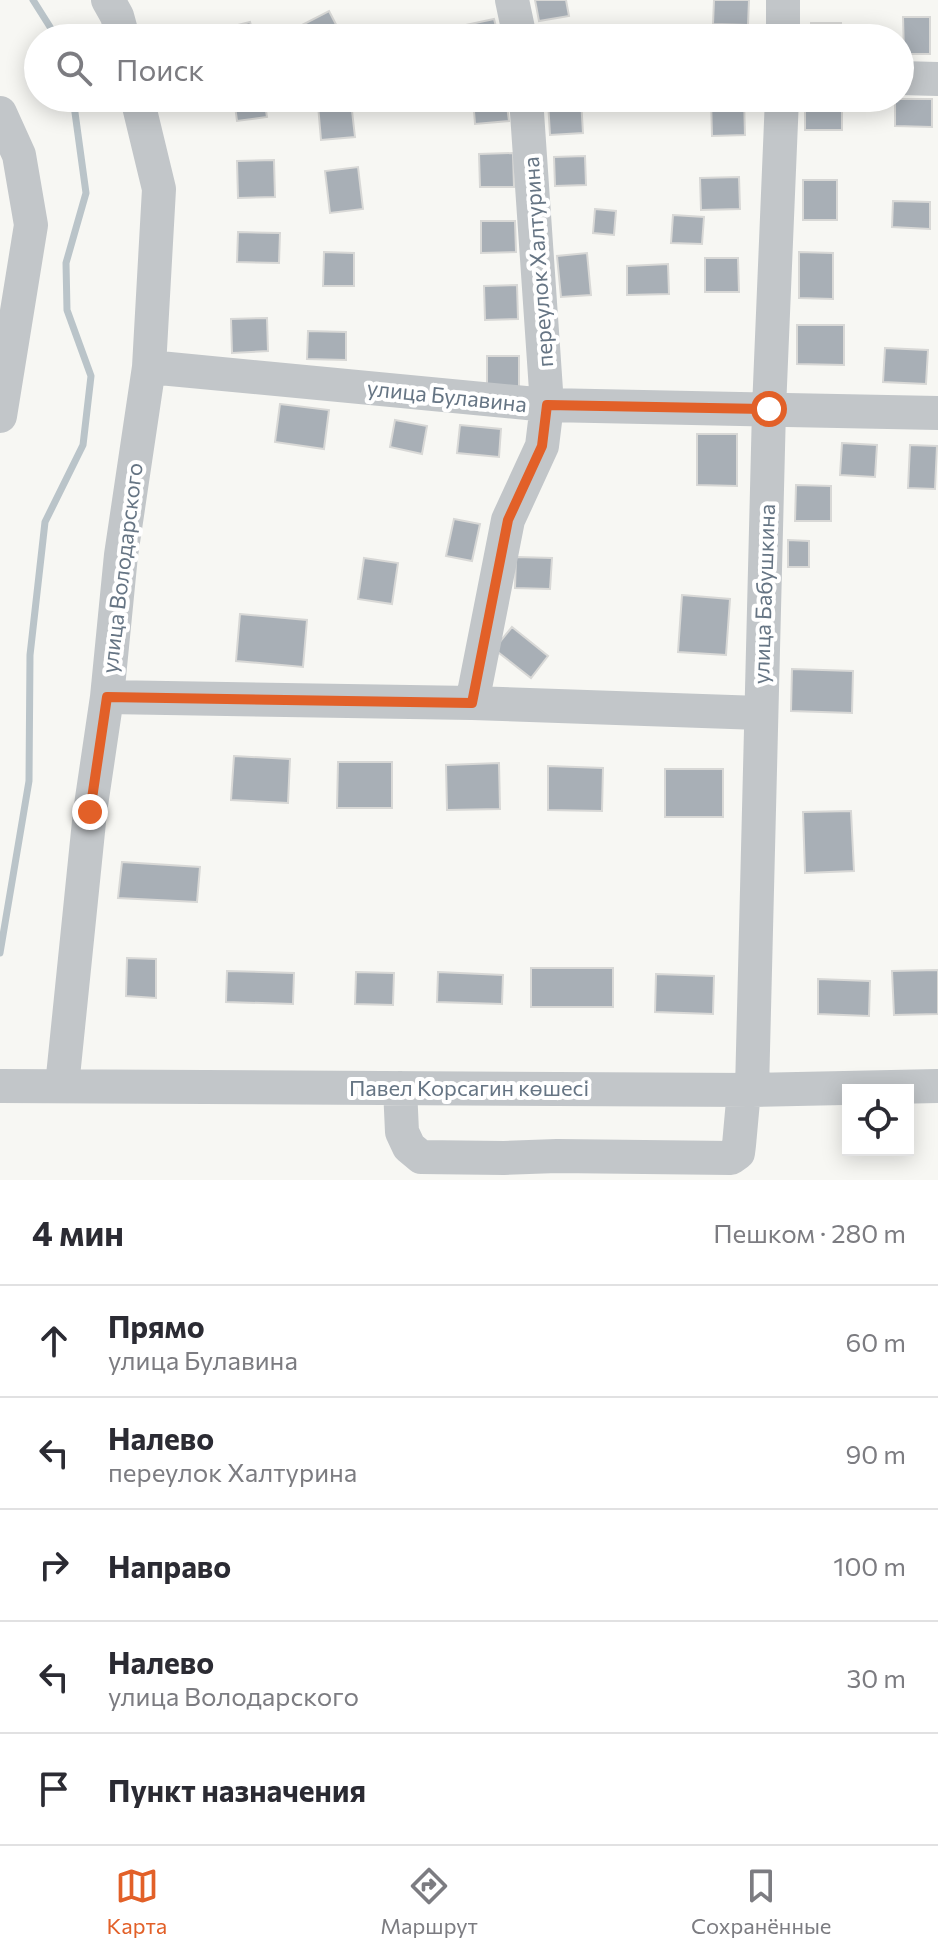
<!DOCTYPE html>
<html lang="ru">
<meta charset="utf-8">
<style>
body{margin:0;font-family:Commissioner,sans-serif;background:#f2f2f3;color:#2b2b33}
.controls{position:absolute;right:24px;bottom:24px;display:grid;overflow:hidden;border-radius:0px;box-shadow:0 4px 20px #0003}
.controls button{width:72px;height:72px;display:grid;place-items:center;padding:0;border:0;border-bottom:2px solid #e1e1e2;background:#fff;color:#2b2b33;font:40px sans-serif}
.stop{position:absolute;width:24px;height:24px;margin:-18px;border:6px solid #e26028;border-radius:50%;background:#fff}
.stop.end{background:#e26028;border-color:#fff;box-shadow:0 2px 8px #0008}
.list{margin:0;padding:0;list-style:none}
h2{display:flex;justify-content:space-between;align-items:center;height:104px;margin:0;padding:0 32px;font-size:34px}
h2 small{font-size:26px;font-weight:400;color:#7c7c81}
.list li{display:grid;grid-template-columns:52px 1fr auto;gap:24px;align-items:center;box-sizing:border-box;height:112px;padding:0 32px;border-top:2px solid #e1e1e2}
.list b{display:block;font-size:30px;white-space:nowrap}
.list p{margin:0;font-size:26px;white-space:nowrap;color:#7c7c81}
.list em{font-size:26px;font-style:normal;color:#7c7c81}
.icon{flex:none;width:44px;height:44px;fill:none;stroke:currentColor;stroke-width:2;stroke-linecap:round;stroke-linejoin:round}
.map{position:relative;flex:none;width:938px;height:1180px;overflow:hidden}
.search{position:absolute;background:#fff;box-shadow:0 4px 20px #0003;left:24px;right:24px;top:24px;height:88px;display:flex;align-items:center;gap:20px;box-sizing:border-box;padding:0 28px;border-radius:44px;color:#7c7c81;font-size:30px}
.sheet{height:664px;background:#fff}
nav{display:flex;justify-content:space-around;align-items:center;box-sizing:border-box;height:112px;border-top:2px solid #e1e1e2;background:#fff;font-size:22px;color:#7c7c81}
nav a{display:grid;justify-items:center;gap:4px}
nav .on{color:#e26028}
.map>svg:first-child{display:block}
</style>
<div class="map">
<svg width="938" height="1180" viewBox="0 0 938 1180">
<rect width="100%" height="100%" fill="#f7f7f3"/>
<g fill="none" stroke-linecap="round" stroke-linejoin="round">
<path stroke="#bac4c9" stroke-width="7" d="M33,0l24,38
M0,953l29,-172 1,-126 15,-133 38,-77 8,-69 -24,-66 -1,-47 20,-70 -13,-95"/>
</g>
<path fill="#a8afb6" stroke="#d8d8d6" stroke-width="2" d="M535,0h31l3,16 -30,5z
M714,0h35l-1,25 -35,-1z
M329,11l14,27h-35l-6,-13z
M903,17h27v37h-26z
M494,19l5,19h-35l-3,-12z
M250,22l5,16h-39l-2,-7z
M811,23h30v15h-30z
M234,98h30l3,19 -30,4z
M473,98h33l3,23 -34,3z
M744,98l1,37 -33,1 -1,-37z
M805,98h26l1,7h10v25h-37z
M581,99l2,34 -33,2 -2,-34z
M895,99h37v28l-37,-1z
M351,102l4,35 -34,3 -3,-35z
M513,153l1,34h-34l-1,-33z
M585,156l1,29 -31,1 -1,-29z
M274,160l1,37 -37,1 -1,-37z
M358,167l5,42 -33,4 -5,-42z
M739,177l1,32 -39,1 -1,-32z
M803,180h34v40h-34z
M893,201l37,1v27l-38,-2z
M595,209l21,2 -2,24 -21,-2z
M673,215l31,2 -2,27 -31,-1z
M481,221h34l1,31 -35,1z
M238,232l42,1 -1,30 -42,-1z
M324,252l30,1v33h-31z
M799,252l34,1v46l-34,-1z
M587,253l4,42 -30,2 -4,-41z
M705,258h33l1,34h-34z
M668,264l1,30 -42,1v-29z
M517,285l1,34 -33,1 -1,-34z
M267,318l1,33 -36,2 -1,-34z
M797,325h47v40l-47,-1z
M308,331l38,1v28l-39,-1z
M885,348l43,2 -2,34 -43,-2z
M487,356h32v32h-32z
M280,404l49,6 -5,39 -49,-7z
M395,420l32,6 -5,28 -32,-7z
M460,425l41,4 -2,28 -42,-4z
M697,434h40v52l-40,-1z
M842,443l35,2 -2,32 -35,-2z
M910,445l27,1 -2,43 -27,-1z
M796,485l35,1v35h-36z
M454,519l26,5 -8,37 -26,-5z
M788,540l21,1v26h-21z
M516,557l36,1 -2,31 -35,-1z
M364,558l34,5 -6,41 -34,-5z
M682,595l48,4 -4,56 -48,-3z
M240,614l67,6 -4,47 -67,-6z
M512,627l36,29 -17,22 -37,-29z
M792,669l61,2 -1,42 -61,-2z
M234,756l56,3 -2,44 -57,-3z
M338,762h54v46h-55z
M499,763l1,46 -53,1 -1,-45z
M548,766l55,2 -1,43 -54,-1z
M665,769h58v48h-58z
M851,811l3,60 -49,2 -2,-61z
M122,862l78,5 -3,35 -79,-4z
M127,958l29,1v39l-30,-2z
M531,968h82v39h-82z
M938,970v44l-44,1 -2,-44z
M227,971l67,2 -1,31 -67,-2z
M356,972l38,1 -1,32 -38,-1z
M438,972l65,3 -1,29 -65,-2z
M656,974l58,2 -1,38 -58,-2z
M818,979l52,2 -1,35 -51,-2z"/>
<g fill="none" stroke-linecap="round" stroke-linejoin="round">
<path stroke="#c2c6c9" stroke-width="34" d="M108,0l9,16 6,22
M512,0l8,38
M783,38v-38
M900,78l38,1
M0,113l19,42 12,70 -31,191
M149,367l398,38 391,8
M107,697l365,6 288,10
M472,703l36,-183 34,-74 5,-41 -21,-307
M0,1086l752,4 186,-4
M62,1086l28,-274 17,-115 14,-142 28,-188 10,-178 -22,-91
M400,1088l2,44 7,15 12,10 83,1 53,-2 174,2 7,-5 1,-8 5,-55
M752,1090l17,-681 13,-311"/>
</g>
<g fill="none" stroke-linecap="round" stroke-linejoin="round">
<path stroke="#e26028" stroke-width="10" d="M90,812l17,-115 365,6 36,-183 34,-74 5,-41 222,4"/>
</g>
<g text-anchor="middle" stroke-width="8" stroke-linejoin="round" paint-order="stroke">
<g font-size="22" fill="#667584" stroke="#fff">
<text transform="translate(538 262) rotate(-94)" y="8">переулок Халтурина</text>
<text transform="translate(447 396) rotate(6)" y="8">улица Булавина</text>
<text transform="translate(122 568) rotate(-83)" y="8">улица Володарского</text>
<text transform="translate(764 594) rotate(-88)" y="8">улица Бабушкина</text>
<text x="469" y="1096">Павел Корсагин көшесі</text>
</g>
</g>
</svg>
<div class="controls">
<button><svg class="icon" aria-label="locate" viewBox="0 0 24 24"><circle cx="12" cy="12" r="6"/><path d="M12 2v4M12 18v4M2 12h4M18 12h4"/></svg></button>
</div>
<div class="stop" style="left:769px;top:409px"></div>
<div class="stop end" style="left:90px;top:812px"></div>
<div class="search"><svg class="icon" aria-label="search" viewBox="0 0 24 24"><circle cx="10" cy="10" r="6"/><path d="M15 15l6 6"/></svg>Поиск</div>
</div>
<section class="sheet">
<h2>4 мин<small>Пешком · 280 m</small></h2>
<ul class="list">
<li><svg class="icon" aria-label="ahead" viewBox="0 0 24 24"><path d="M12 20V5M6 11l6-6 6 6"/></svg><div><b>Прямо</b><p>улица Булавина</p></div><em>60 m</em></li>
<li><svg class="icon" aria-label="left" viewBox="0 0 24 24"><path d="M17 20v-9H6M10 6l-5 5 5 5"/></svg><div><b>Налево</b><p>переулок Халтурина</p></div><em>90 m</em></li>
<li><svg class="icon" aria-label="right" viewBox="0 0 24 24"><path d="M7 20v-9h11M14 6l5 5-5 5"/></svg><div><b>Направо</b></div><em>100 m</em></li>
<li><svg class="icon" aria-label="left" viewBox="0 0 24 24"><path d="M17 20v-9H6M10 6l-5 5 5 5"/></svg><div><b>Налево</b><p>улица Володарского</p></div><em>30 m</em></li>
<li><svg class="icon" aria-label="arrive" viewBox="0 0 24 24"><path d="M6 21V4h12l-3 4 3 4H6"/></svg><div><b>Пункт назначения</b></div></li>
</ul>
</section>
<nav>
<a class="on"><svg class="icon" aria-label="map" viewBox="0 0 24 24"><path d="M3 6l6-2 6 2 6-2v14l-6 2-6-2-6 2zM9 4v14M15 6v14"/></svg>Карта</a>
<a><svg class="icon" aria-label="directions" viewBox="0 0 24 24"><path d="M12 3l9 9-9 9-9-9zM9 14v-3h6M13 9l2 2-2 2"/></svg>Маршрут</a>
<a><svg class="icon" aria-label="saved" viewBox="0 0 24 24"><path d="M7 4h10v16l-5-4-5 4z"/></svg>Сохранённые</a>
</nav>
